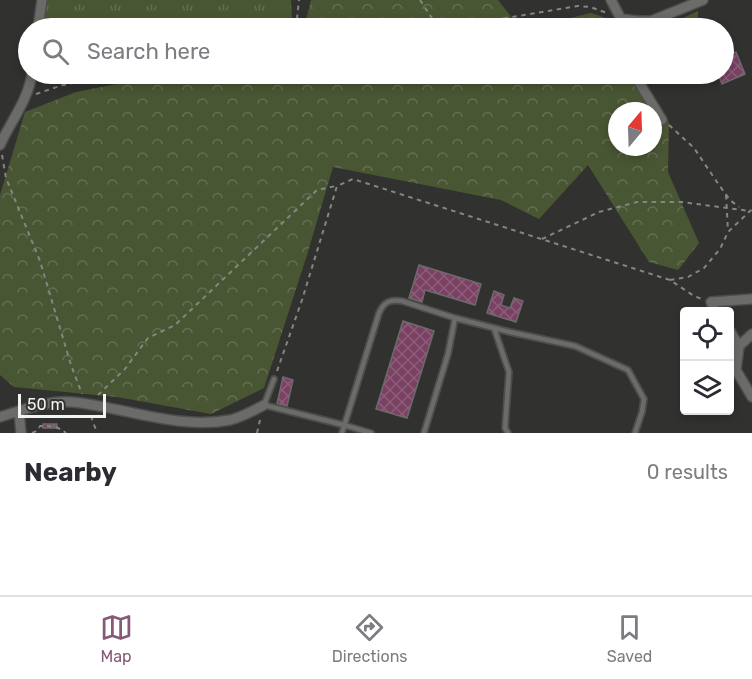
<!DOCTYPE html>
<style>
body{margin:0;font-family:Rubik,sans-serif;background:#f2f2f3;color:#2b2b33}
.controls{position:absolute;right:18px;bottom:18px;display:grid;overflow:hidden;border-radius:6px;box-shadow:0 3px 9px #0003}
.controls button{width:54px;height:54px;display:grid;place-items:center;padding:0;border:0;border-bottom:2px solid #e1e1e2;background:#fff;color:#2b2b33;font:30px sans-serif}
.compass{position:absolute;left:608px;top:102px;width:54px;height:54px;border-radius:50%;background:#fff;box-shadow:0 3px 9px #0003;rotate:19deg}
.scale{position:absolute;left:18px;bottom:15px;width:88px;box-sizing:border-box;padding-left:6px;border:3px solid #f3f3f1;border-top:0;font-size:16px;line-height:21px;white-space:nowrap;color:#f3f3f1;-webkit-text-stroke:4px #31322f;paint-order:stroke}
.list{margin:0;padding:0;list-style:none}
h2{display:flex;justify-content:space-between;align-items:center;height:78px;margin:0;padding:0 24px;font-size:26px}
h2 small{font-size:20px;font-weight:400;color:#7c7c81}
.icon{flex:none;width:33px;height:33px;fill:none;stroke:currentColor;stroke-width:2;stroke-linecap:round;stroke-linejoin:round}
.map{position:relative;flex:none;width:752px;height:433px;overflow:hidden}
.search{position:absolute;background:#fff;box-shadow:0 3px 9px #0003;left:18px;right:18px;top:18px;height:66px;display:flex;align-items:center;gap:15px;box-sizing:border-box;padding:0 21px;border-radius:33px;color:#7c7c81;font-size:22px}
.sheet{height:162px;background:#fff}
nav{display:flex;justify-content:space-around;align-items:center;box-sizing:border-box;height:84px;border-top:2px solid #e1e1e2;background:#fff;font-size:16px;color:#7c7c81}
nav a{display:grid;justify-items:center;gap:3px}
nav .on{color:#875878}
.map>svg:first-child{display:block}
</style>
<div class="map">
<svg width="752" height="433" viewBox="0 0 752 433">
<defs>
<pattern id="grass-tufts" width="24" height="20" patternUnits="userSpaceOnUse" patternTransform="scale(1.5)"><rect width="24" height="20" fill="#495633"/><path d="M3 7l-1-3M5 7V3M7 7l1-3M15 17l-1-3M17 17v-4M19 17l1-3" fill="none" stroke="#646f51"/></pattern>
<pattern id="forest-crowns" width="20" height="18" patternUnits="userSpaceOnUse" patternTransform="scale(1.5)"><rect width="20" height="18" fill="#495633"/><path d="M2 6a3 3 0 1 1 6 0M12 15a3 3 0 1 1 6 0" fill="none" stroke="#646f51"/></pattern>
<pattern id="building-cross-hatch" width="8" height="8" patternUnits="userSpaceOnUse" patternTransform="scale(1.5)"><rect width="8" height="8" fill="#7a4163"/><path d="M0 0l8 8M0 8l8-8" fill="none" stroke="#8d5d7a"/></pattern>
</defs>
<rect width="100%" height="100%" fill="#31322f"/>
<path fill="url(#grass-tufts)" d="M46,0h245l1,21 -4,7h-246z"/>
<path fill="url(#forest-crowns)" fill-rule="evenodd" d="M311,0h187l22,28h-216z
M698,11v17h-36z
M591,13l45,15h-108z
M219,74h424l-14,2 40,46 -1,50 31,71 -21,27 -29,-8 -61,-97 -49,54 -38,-19 -168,-33 -26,88 -43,133 -53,26 -94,-17 -103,-10 -14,-12v-180l25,-83 51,-20 71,-14zM617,111h36v36h-36z"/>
<path fill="url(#building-cross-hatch)" stroke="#6d6a6c" stroke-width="1.5" d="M736,52l9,22 -23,10 -4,-10h6v-17z
M419,265l62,19 -6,21 -50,-15 -3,12 -13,-4z
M494,291l10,4 -3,10 9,3 4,-10 9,3 -7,21 -29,-9z
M403,321l31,10 -27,87 -31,-9z
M283,377l10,3 -6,26 -10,-2z
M43,424h14v4h-14z"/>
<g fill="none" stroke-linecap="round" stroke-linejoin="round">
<defs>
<path id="lane" d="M494,328l15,44 -4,56 3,5
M274,379l-10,26 80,20 27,8
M342,433l37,-120c5,-11 11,-14 23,-12l53,17 55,14 65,14 53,24 16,29 -2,13 -7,21
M424,433l24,-79 7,-36"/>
<path id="street" d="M611,0l10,19 -1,9
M621,19l17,2h13l52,-21
M38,28l4,-28
M634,74l28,46
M0,145c11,-24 28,-45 32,-71
M716,312l-5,-10 41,-3
M730,331l9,15 -3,24 16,27
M739,346l13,-12
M19,411l2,22
M0,417c23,-7 47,-17 72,-15 52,5 105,28 158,18 12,-3 23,-9 34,-15"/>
</defs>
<use href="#lane" stroke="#4d4e4b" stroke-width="8"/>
<use href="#street" stroke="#4d4e4b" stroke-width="12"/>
<path stroke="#858683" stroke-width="2" stroke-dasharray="4.5 4.5" stroke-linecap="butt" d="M420,0l15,23
M296,28l3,-28
M405,28l30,-3 60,-5 83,-14 12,1 17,6
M52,74l22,9
M36,94l27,-9 60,-11
M669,125l25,23 25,37 11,15 9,7
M2,155l4,23 34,83 31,104 11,29
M726,195l2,36
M542,239l57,-27 38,-10h44l69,9
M670,280l18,-3 16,-9 16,-19 8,-17 22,-21 2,-1
M277,371l25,-71 35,-114 16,-7 317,101 24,16 8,3
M98,395l27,-26 23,-31 27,-13 142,-135 19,-4
M91,416l6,17
M32,433c4,-2 6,-2 8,-7 12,0 17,0 26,7
M257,433l3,-13"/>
<use href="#lane" stroke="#6b6c69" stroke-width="4.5"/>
<use href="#street" stroke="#6b6c69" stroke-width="9"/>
</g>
</svg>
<div class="controls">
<button><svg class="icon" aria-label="locate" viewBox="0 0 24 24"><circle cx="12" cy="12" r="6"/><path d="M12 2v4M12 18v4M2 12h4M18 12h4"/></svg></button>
<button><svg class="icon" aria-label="layers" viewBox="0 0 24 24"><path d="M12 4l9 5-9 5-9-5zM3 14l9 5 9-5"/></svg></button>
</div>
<svg class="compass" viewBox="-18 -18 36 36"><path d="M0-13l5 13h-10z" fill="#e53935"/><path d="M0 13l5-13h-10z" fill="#7c7c81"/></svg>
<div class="scale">50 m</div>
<div class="search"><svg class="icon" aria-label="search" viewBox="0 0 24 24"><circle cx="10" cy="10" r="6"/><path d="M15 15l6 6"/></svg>Search here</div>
</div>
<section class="sheet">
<h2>Nearby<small>0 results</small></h2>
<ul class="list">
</ul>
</section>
<nav>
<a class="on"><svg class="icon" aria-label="map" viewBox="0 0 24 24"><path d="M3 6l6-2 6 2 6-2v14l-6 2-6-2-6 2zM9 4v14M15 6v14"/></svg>Map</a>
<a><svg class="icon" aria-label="directions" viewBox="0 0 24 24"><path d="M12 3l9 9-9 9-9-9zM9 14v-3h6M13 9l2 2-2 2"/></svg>Directions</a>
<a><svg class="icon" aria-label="saved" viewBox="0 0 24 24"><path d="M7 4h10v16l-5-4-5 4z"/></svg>Saved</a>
</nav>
